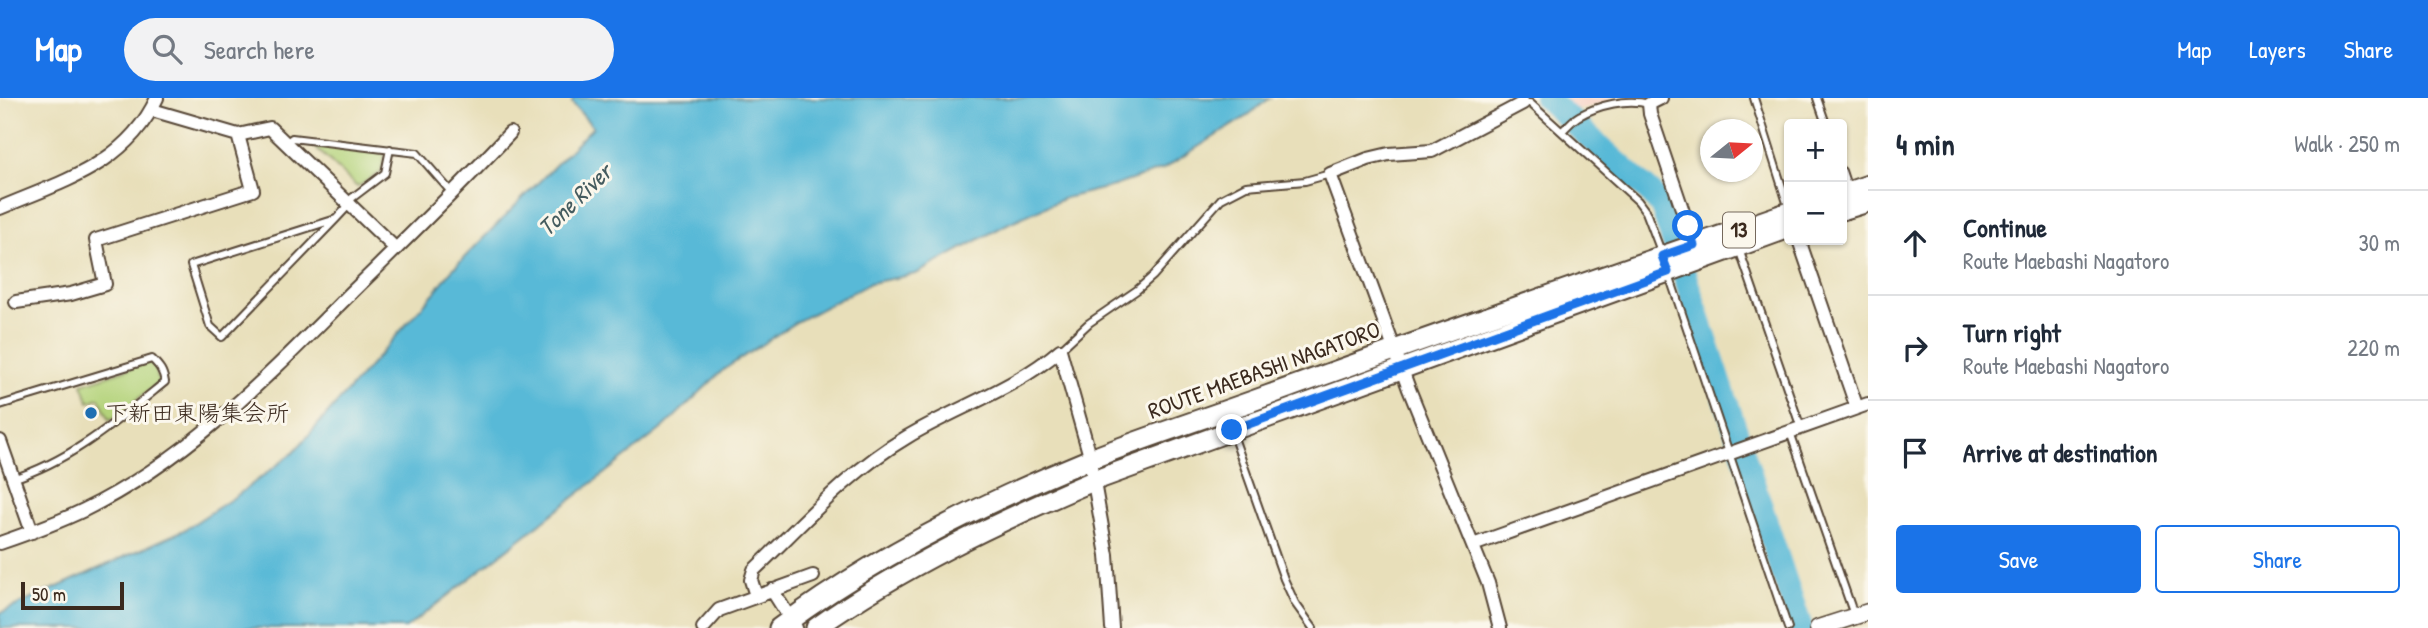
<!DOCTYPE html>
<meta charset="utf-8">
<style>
body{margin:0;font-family:"Patrick Hand","Klee One",sans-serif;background:#f2f2f3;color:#1f2937}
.controls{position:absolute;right:21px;top:21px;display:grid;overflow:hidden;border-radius:7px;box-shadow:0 2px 5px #0004}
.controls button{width:63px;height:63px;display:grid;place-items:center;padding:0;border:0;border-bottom:2px solid #e0e1e3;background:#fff;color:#1f2937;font:35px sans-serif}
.compass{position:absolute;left:1700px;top:21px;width:63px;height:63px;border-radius:50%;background:#fff;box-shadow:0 2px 5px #0004;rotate:72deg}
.scale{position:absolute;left:21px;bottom:18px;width:103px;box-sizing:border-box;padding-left:7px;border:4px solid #3b2a1e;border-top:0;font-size:19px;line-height:24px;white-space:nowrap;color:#3b2a1e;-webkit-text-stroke:5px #fbf7ec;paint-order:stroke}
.stop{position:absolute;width:21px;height:21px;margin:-16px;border:5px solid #1a73e8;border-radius:50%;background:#fff}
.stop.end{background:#1a73e8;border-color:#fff;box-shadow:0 2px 7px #0008}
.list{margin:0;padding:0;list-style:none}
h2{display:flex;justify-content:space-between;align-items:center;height:91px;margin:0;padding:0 28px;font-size:30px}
h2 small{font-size:23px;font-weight:400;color:#747a83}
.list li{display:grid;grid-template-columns:46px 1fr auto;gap:21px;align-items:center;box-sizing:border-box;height:105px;padding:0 28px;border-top:2px solid #e0e1e3}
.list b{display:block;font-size:26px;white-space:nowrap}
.list p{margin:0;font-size:23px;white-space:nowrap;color:#747a83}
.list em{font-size:23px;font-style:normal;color:#747a83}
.actions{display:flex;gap:14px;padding:21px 28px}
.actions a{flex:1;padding:16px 0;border:2px solid #1a73e8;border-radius:7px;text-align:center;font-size:24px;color:#1a73e8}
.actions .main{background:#1a73e8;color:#fff}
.icon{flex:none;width:38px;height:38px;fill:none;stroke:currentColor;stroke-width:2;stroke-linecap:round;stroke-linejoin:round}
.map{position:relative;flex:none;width:1868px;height:530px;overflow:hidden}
header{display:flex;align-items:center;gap:42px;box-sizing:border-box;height:98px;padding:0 35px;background:#1a73e8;color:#fff}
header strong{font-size:33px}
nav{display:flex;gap:38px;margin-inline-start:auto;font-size:24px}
.search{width:490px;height:63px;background:#f2f2f3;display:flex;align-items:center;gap:18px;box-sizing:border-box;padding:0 24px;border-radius:38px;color:#747a83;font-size:26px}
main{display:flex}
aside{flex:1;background:#fff}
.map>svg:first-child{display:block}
</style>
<header>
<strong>Map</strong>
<div class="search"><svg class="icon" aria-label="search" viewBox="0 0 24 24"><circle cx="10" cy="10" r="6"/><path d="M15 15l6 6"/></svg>Search here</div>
<nav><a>Map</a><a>Layers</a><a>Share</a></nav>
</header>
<main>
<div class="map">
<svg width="1868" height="530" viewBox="0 0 1868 530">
<rect width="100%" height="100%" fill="#fbf7ec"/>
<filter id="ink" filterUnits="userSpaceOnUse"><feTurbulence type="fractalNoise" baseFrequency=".0143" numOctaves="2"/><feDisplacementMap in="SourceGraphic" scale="14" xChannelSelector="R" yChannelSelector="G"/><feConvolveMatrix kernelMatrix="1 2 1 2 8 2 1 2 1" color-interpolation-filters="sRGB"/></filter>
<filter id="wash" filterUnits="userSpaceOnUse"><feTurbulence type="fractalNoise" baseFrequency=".00686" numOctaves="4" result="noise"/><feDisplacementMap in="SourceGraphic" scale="28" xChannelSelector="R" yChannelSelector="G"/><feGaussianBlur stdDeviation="1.57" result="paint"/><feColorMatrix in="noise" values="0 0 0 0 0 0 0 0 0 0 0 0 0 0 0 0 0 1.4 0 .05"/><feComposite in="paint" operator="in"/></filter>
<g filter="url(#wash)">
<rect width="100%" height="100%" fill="#e8dfba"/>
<path fill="#f7d1c6" d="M1558,0h60l-46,14z"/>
<path fill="#b4d37a" stroke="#787e4c" stroke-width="2" d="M313,47l72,8 -4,19 -24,15z
M149,264l8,8 -1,6 4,6 -50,38 -11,-22 -10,4 -7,-18z"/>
<path fill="#58b9d7" stroke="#4a727a" stroke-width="2" d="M573,0h697l-23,18 -84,53 -49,17 -49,12 -56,25 -93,51 -46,9 -74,39 -73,48 -59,57 -258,201h-406v-15l184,-83 55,-36 54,-41 141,-160 17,-22 142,-144 -21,-24z"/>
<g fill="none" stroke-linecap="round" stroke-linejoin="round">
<path stroke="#58b9d7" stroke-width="24" d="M1546,0l107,97 9,12 139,421"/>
</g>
</g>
<g filter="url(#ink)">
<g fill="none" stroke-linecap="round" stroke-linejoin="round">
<defs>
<path id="service" d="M1754,0l35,111
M1817,0l9,26
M1523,5h7l108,98 8,11 16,42
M1562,33c6,-5 11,-12 17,-15 20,-11 48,-18 70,-12
M286,45l6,-5 125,15 35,40
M1842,73l6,18
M336,121l-145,46 19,61 12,11 114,-118 14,-15 2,-6 33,-25 5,-24
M1739,151l62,179
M1669,177l119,353
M1060,252l29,-27 48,-33 16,-14 68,-77 25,-13 59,-5 25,-7
M0,307l152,-46c8,8 11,12 13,23 -47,38 -94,79 -153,97
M1232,334l52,147 11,24 18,25
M1790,334l64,183"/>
<path id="minor" d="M1661,0l-12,6 1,10 46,136
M152,12l86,25 32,-7 126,121
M0,110c63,-27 126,-43 157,-110
M1799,142l58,168
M16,204l55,-8 34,-10 -9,-44 157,-50 -15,-55
M0,343l32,91
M0,445c29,-10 57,-20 84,-33 105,-51 187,-137 268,-218 53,-52 107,-104 158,-159
M1473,447l395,-141
M772,492l24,38
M756,498l-5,-16 3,-10c48,-46 95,-99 153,-133 50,-30 108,-48 153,-87l28,99 19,106 5,73
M703,530l16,-18 94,-34
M1500,530l-12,-45 -79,-194 -79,-215 38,-15 21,-5 43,-3 91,-48"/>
<path id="tertiary" d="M1818,530l50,-16"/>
<path id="primary" d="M1842,96l26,-9
M1842,112l26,-8
M779,530c94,-70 201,-124 309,-168 60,-24 121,-43 181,-65 173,-63 347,-123 520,-183
M816,530c86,-61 181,-106 277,-147l696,-253"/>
</defs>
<use href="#service" stroke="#554535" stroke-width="10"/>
<use href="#minor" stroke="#554535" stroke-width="16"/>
<use href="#tertiary" stroke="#554535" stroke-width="19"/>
<use href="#primary" stroke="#554535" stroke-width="23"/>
<use href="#service" stroke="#fff" stroke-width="6"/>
<use href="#minor" stroke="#fff" stroke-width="12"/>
<use href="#tertiary" stroke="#fff" stroke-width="16"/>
<use href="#primary" stroke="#fff" stroke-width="19"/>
</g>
</g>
<g fill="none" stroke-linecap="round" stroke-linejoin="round" filter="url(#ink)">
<path stroke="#1a73e8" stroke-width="9" d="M1232,332l436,-158 -6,-16 32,-11 -6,-19"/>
</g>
<circle fill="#1f6fb2" stroke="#fbf7ec" stroke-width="2.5" cx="91" cy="315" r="7"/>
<g text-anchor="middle" stroke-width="6" stroke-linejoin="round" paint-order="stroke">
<rect fill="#fbf7ec" stroke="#75685c" stroke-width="2" x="1723" y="114.5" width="32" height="35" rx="5"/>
<g font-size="21" font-weight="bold" fill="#3b2a1e">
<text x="1739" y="139">13</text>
</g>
<g font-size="23" fill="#3b2a1e" stroke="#fbf7ec">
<text transform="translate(1264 272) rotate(-20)" y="8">ROUTE MAEBASHI NAGATORO</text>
</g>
<g font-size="23" fill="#3b2a1e" stroke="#fbf7ec" text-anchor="start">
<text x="105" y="323">下新田東陽集会所</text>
</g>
<g font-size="24" font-style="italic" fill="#455c5f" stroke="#fbf7ec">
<text transform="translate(575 102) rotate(-44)" y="8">Tone River</text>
</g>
</g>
</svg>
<div class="controls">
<button>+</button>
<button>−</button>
</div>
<svg class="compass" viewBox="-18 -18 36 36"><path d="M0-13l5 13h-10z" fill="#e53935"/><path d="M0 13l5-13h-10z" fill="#747a83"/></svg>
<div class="scale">50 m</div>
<div class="stop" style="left:1688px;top:128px"></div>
<div class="stop end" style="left:1232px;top:332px"></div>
</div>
<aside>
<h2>4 min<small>Walk · 250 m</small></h2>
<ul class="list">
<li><svg class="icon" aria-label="ahead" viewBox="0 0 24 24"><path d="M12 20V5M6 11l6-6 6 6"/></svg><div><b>Continue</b><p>Route Maebashi Nagatoro</p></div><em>30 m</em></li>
<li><svg class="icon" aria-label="right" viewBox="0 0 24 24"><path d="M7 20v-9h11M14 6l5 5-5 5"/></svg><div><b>Turn right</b><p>Route Maebashi Nagatoro</p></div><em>220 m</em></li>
<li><svg class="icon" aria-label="arrive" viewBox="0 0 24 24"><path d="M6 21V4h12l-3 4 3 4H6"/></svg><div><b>Arrive at destination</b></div></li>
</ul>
<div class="actions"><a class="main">Save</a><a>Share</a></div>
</aside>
</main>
